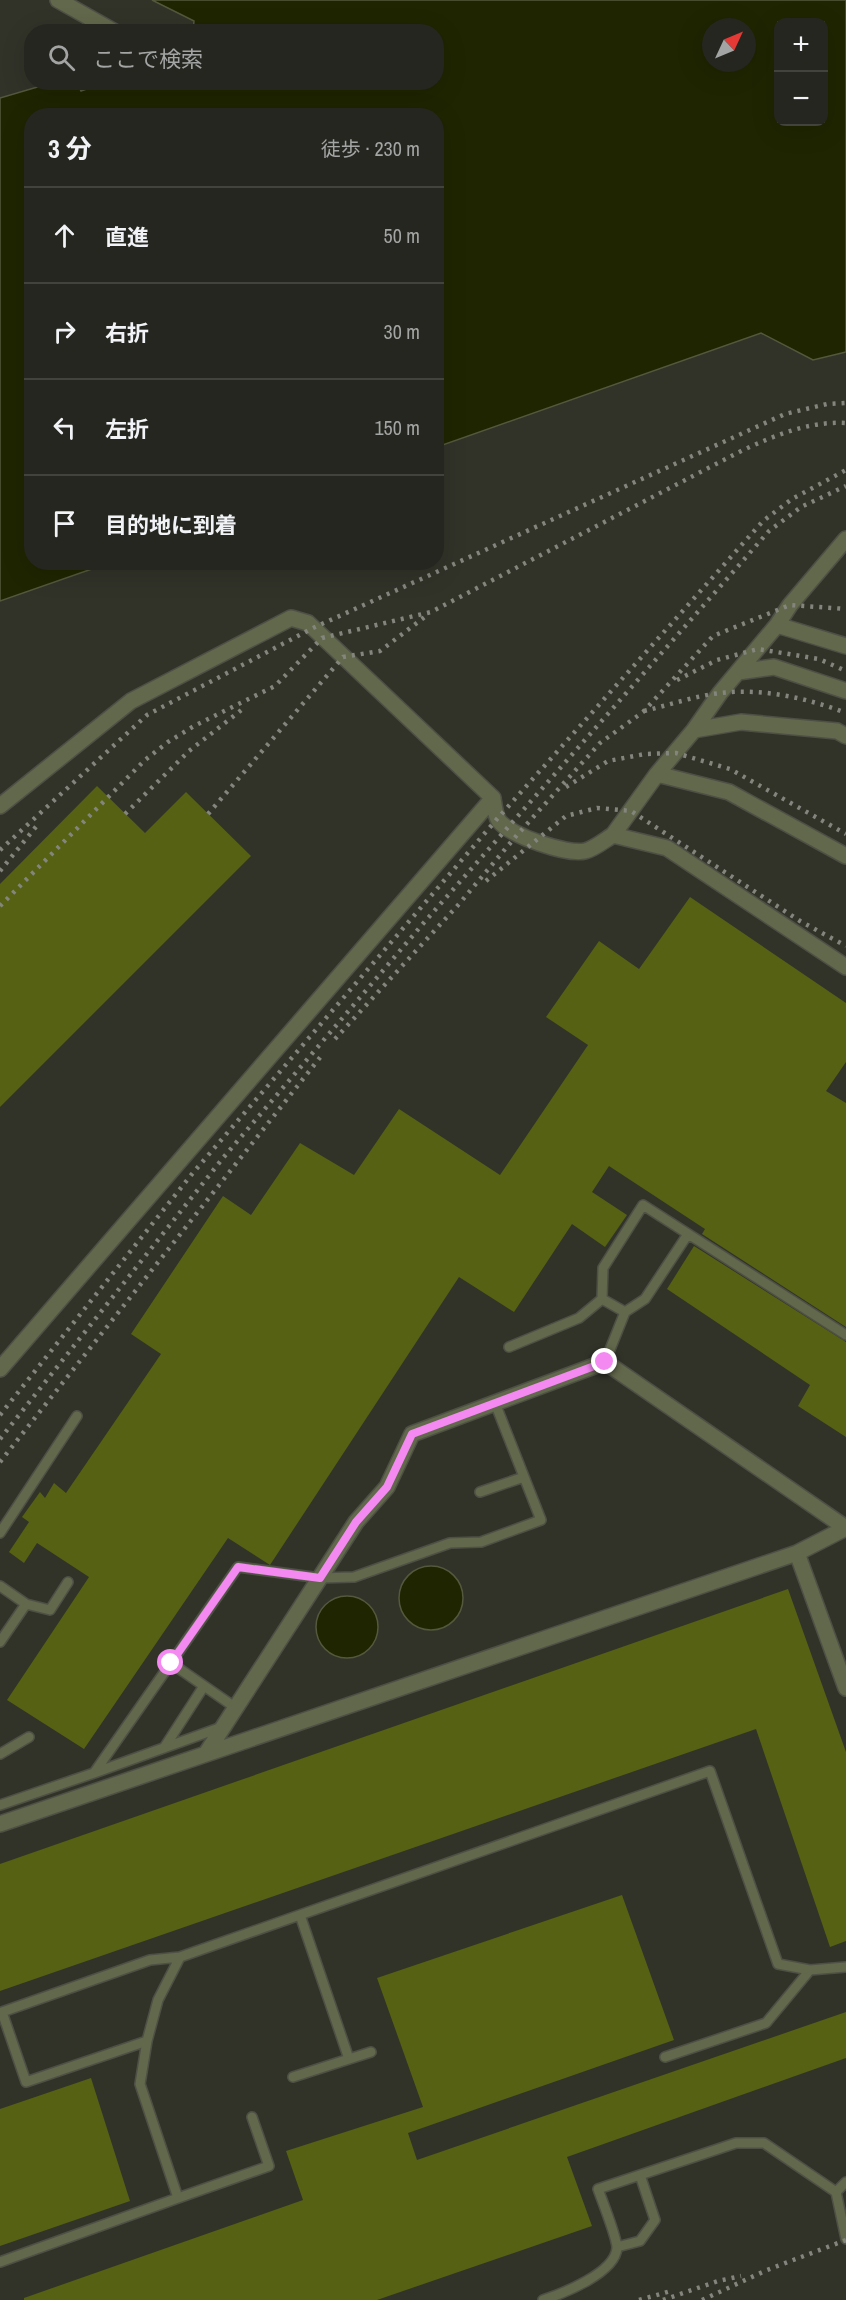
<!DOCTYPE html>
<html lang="ja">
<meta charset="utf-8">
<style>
body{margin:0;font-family:"Archivo Narrow","Noto Sans JP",sans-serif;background:#2d2e28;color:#f1f3f6}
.controls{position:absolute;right:18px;top:18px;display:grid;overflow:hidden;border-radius:12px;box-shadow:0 6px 24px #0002}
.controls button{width:54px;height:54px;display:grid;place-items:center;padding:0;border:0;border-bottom:2px solid #42433d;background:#25261f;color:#f1f3f6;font:30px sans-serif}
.compass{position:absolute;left:702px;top:18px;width:54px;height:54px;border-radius:50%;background:#25261f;box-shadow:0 6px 24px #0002;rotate:46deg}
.stop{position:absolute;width:18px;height:18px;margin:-14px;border:4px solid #f389f1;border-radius:50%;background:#fff}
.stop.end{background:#f389f1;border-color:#fff;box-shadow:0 2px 6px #0008}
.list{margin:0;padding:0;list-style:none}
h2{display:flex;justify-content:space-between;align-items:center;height:78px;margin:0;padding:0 24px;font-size:26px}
h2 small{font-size:20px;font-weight:400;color:#a3a5a4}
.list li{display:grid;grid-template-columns:39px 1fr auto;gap:18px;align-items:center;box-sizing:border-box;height:96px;padding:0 24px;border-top:2px solid #42433d}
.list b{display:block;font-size:22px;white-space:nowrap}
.list em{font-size:20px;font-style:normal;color:#a3a5a4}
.icon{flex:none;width:33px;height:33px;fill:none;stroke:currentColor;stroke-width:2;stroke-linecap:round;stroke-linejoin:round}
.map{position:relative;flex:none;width:846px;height:2300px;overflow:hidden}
.search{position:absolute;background:#25261f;box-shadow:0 6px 24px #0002;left:24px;top:24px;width:420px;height:66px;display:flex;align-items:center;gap:15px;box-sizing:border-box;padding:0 21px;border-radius:24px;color:#a3a5a4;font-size:22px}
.panel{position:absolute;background:#25261f;box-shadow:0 6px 24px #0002;left:24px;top:108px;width:420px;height:462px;border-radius:24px}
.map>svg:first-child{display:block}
</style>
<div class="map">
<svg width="846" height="2300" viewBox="0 0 846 2300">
<rect width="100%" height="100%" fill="#313329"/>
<path fill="#1f2500" stroke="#54593d" stroke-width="1.5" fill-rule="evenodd" d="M152,0h694v352l-33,8 -52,-27 -324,114 -1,-331h-404v446l77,1 -109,38v-503l51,-15h26l4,8 11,-4 -1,-5h345v-50l-243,-1 1,-10zM778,22h46v100h-46zM711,27h36v36h-36z
M399 1598a32 32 0 1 1 64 0a32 32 0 1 1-64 0Z
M316 1627a31 31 0 1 1 62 0a31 31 0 1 1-62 0Z"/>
<path fill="#566113" d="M97,786l48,47 41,-41 65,64 -251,251v-223z
M690,897l156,106v59l-20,29 20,12v224l-144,-93 3,-5 -96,-63 -17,26 35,23 -22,32 -33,-23 -58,88 -55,-35 -189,288 -42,-27 -144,211 -77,-49 82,-123 -52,-34 -13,20 -15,-11 20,-30 -7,-5 18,-25 5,6 9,-15 12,10 95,-139 -30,-20 92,-138 28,19 49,-72 54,32 45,-66 101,66 88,-130 -42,-28 53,-76 40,28z
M694,1246l152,96v95l-48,-31 12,-21 -143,-96z
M788,1589l58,163v189l-16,6 -74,-218 -756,262v-127z
M622,1895l52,145 -266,93 9,27 429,-148v46l-279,99 25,69 -215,74h-353v-2l279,-98 -17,-49 137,-44 -46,-129z
M91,2078l39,123 -130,45v-137z"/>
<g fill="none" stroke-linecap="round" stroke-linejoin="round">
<defs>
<path id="lane" d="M602,1299l23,13
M509,1347l70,-29 23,-19 1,-31 40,-63 203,130
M605,1362l20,-50 20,-13 43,-65
M480,1492l44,-15
M0,1533l77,-117
M0,1586l26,18 24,6 18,-28
M0,1642l26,-38
M171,1663l65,45
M222,1727l-128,46 144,-206 82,11 34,-1 96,-34 31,-1 60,-22 -46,-117
M164,1748l40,-62
M0,1754l29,-17
M0,1805l94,-32
M147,2041l-121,41 -24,-70 148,-52 30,-3
M665,2057l101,-34 44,-53
M349,2059l22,-7
M293,2077l56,-18 -49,-144
M846,2182l-10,10 10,47
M178,2198l91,-32 -17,-49
M617,2247l23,-6 15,-21 -15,-45
M0,2262l178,-64 -38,-114 7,-43 11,-41 22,-43 530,-186 68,193 32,6 36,-3
M543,2300c21,-7 72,-27 74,-52 0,-10 -15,-48 -19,-59l138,-46h28l72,49"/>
<path id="street" d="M58,0l57,32
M777,625l69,21
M738,672l36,-5 72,24
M694,730l47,-8 96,9 9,5
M657,774l72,18 117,64
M0,806l131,-105 160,-83 17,5 185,175c1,7 2,17 6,23 12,15 68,34 86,30 9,-2 20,-11 28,-16l54,13 179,119
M613,835l44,-61 37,-44 26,-37 57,-68 13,-20 56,-66
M0,1369l493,-571
M797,1553l49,135
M0,1824l797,-271 49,-25 -241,-166 -193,72 -25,53 -31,35 -149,230"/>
</defs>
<use href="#lane" stroke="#4e5046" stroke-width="12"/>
<use href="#street" stroke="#4e5046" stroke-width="18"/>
<use href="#lane" stroke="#62684b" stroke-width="9"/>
<use href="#street" stroke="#62684b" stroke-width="15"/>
<path stroke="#84867e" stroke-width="4.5" stroke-dasharray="3 6" stroke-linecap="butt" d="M677,680l40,-20 41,-11 61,10 27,12
M644,711c25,-6 51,-15 76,-18 43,-5 87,5 126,20
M566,787l42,-26 37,-7 31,-1 54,16 116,65
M125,814l64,-63 55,-43
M208,814l135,-157 37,-6 46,-35
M0,850l147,-135 166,-87 472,-214 42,-10 19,-1
M0,871l39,-48
M486,881l80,-65 31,-8 34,3 169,110 46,25
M0,906l145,-146 23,-18 26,-16 81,-40 47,-48 109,-26 312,-162c33,-15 66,-29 103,-27
M335,1039l124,-135 58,-69 83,-92 43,-31 70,-76 77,-31 56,4
M0,1415l192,-241 305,-355 266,-298 29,-22 54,-29
M0,1439l223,-281 198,-232 348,-395 32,-24 45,-21
M0,1462l322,-407
M639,2300l32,-9
M663,2300l55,-19 23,-5
M702,2300l65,-30 79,-30"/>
</g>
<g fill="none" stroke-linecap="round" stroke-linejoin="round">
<path stroke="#f389f1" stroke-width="8" d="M171,1663l67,-96 82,11 36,-56 31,-35 25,-53 193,-72"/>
</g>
</svg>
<div class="controls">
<button>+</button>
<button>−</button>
</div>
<svg class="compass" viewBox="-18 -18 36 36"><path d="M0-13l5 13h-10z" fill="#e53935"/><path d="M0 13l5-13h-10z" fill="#a3a5a4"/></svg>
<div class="stop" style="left:171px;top:1663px"></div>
<div class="stop end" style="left:605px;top:1362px"></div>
<div class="search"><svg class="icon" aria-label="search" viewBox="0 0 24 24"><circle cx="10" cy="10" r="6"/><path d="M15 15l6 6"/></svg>ここで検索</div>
<section class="panel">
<h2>3 分<small>徒歩 · 230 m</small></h2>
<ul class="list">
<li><svg class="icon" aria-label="ahead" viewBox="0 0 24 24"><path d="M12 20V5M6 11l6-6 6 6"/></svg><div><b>直進</b></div><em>50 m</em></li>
<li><svg class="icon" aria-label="right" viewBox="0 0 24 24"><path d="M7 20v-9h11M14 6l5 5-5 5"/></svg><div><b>右折</b></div><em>30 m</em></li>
<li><svg class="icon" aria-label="left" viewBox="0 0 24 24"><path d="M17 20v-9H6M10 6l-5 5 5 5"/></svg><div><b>左折</b></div><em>150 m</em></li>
<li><svg class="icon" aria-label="arrive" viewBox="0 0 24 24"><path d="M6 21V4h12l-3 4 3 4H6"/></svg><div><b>目的地に到着</b></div></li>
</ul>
</section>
</div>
